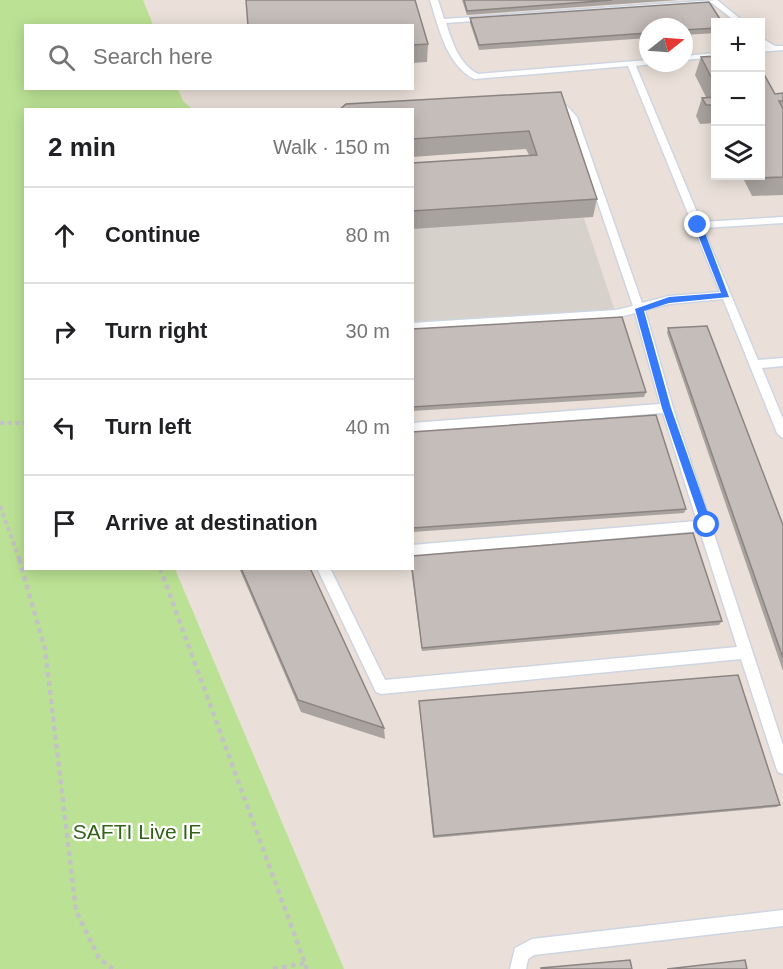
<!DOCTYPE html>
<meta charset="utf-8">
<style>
body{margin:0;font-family:Helvetica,sans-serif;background:#f6f6f6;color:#202124}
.controls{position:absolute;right:18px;top:18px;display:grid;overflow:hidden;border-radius:0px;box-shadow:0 3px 15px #0003}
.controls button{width:54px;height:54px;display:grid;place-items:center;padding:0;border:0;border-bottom:2px solid #e0e0e0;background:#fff;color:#202124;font:30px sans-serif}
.compass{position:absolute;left:639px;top:18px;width:54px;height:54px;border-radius:50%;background:#fff;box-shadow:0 3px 15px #0003;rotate:73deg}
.stop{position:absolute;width:18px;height:18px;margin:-14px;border:4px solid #367afa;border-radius:50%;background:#fff}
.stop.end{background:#367afa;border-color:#fff;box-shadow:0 2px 6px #0008}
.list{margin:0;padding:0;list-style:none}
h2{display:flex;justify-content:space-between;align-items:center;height:78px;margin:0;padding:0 24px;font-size:26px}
h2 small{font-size:20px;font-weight:400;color:#757577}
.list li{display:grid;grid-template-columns:39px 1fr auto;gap:18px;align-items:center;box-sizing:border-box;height:96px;padding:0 24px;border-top:2px solid #e0e0e0}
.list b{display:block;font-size:22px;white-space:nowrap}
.list em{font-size:20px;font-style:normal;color:#757577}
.icon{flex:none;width:33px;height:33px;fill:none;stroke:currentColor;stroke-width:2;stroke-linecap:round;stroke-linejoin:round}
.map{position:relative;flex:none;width:783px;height:969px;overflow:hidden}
.search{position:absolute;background:#fff;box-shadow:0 3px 15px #0003;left:24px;top:24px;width:390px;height:66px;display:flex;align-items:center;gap:15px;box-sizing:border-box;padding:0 21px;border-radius:0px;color:#757577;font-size:22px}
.panel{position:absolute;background:#fff;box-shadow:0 3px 15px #0003;left:24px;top:108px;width:390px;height:462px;border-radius:0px}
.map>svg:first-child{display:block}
</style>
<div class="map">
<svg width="783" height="969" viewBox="0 0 783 969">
<rect width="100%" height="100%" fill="#eae0d9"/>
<path fill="#bbe294" d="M0,0h143l10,25 -127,1v62l152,1 5,12 9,8 -166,1v458l149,1 169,400h-344z"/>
<path fill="#d7d1cb" d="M584,218l32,96 -203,13v-99z"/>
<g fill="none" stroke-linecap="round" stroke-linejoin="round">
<defs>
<path id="lane" d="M430,0h8l6,19 273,-19 27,22h-8l-24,-19 -266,20c6,19 13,41 32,51l170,-14v3l3,1 -15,2 65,156 82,-5v6l-80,5 55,132 25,-2v8l-21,2 21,51v19l-6,-5 -54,-134 -54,5 -24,6 28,98 37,113 3,4 -1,3 71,217v29l-5,-2 -2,-5 -35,-108 -360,35 -5,-2 -59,-124h13l55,112 352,-33 -37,-116 -288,25v-11l285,-24 -34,-108 -251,20v-10l248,-19 -25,-91 -19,5 -204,13v-8l204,-13 17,-4 -64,-188 -7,-7 -14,-1v-4h19l10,11 65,186 27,-7 51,-4 -92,-226 -154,13c-28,-15 -35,-51 -44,-79z
M760,37l15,9h8v4l-23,2v-4l6,-1 -6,-4z
M716,53v4l-32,3v-4z
M783,910v16l-249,29 -6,4 -2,10h-16l5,-21 17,-9z"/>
</defs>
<use href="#lane" stroke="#ced5e1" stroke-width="3"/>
<path stroke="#c3c3c3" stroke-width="4" stroke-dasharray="4.5 3" stroke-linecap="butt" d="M0,423h26
M0,506l20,55"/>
<path stroke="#c3c3c3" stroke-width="4.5" stroke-dasharray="5 4" stroke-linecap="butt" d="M19,559l26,90 31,262 23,47 14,11
M160,568l147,401
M273,969l32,-6"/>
<use href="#lane" fill="#fff" fill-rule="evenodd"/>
</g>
<path fill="#a9a39f" d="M462,0h216l-211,15z
M470,18l246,4v11l-32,2v-8h-36v11l-169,12 -9,-27z
M412,26l16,18 -1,18 -15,1z
M716,56v67l-16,1 -4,-8 6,-18 4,-1 -11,-22 6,-18z
M561,92l36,107 -4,18 -181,12v-66l117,-8 -3,-6 -114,8v-47z
M783,93v102l-31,1 -10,-20h18l15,-82z
M668,328l115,197v146l-116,-338z
M412,329l234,63 -2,5 -232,14z
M412,432l274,77 -2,4 -272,19z
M239,568h71l74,160 1,11 -84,-27z
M411,568h1l310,53 -3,4 -297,26z
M419,701l361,104 -3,2 -344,31z"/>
<path fill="#c5bdb9" stroke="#8a8482" stroke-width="1.5" d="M246,0h169l13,44 -16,1v-19h-164z
M464,0h148l-145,11z
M709,2l13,20h-6v6l-32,2v-3h-36v6l-169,12 -9,-27z
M716,56v31l-15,-30z
M760,67l15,27 8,-1v8h-4l4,8v68l-24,1 -1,-2h2z
M561,92l36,107 -185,12v-48l125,-8 -8,-24 -117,8v-29h-73l7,-6z
M716,97v8h-10l-4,-7z
M622,317l24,75 -234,15v-78z
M707,326l76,199v133l-115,-330z
M656,415l30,94 -274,19v-96z
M693,533l29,88 -300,27 -10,-80v-12z
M241,568h69l74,160 -86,-28z
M738,675l42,130 -346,31 -15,-135z
M630,960l2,9h-91v-1z
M745,960l2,9h-80z"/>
<path fill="#367afa" d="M698,223l4,2 27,72 -60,6 -25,8 27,97 41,117 -5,4 -5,-4 -40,-117 -27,-99 34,-12 52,-4 -27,-68z"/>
<g text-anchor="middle" stroke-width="4.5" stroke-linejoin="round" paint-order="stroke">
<g font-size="21" fill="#346319" stroke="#fff">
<text x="137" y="839">SAFTI Live IF</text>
</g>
</g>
</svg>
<div class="controls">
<button>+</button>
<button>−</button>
<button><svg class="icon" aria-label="layers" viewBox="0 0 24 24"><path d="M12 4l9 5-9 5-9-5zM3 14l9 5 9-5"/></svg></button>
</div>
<svg class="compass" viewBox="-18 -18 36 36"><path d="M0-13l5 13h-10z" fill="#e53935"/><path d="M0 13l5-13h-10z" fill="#757577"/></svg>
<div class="stop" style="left:707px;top:525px"></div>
<div class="stop end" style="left:698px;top:225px"></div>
<div class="search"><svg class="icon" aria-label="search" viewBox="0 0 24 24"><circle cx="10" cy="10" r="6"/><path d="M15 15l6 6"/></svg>Search here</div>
<section class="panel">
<h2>2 min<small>Walk · 150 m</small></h2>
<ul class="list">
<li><svg class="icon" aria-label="ahead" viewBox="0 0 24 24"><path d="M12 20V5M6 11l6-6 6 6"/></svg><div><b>Continue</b></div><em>80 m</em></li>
<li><svg class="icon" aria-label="right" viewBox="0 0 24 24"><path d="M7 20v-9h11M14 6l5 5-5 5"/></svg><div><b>Turn right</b></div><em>30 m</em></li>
<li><svg class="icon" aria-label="left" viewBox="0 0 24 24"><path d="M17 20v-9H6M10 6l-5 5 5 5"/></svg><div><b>Turn left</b></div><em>40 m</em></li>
<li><svg class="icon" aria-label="arrive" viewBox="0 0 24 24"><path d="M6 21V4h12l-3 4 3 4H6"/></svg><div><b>Arrive at destination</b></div></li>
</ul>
</section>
</div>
